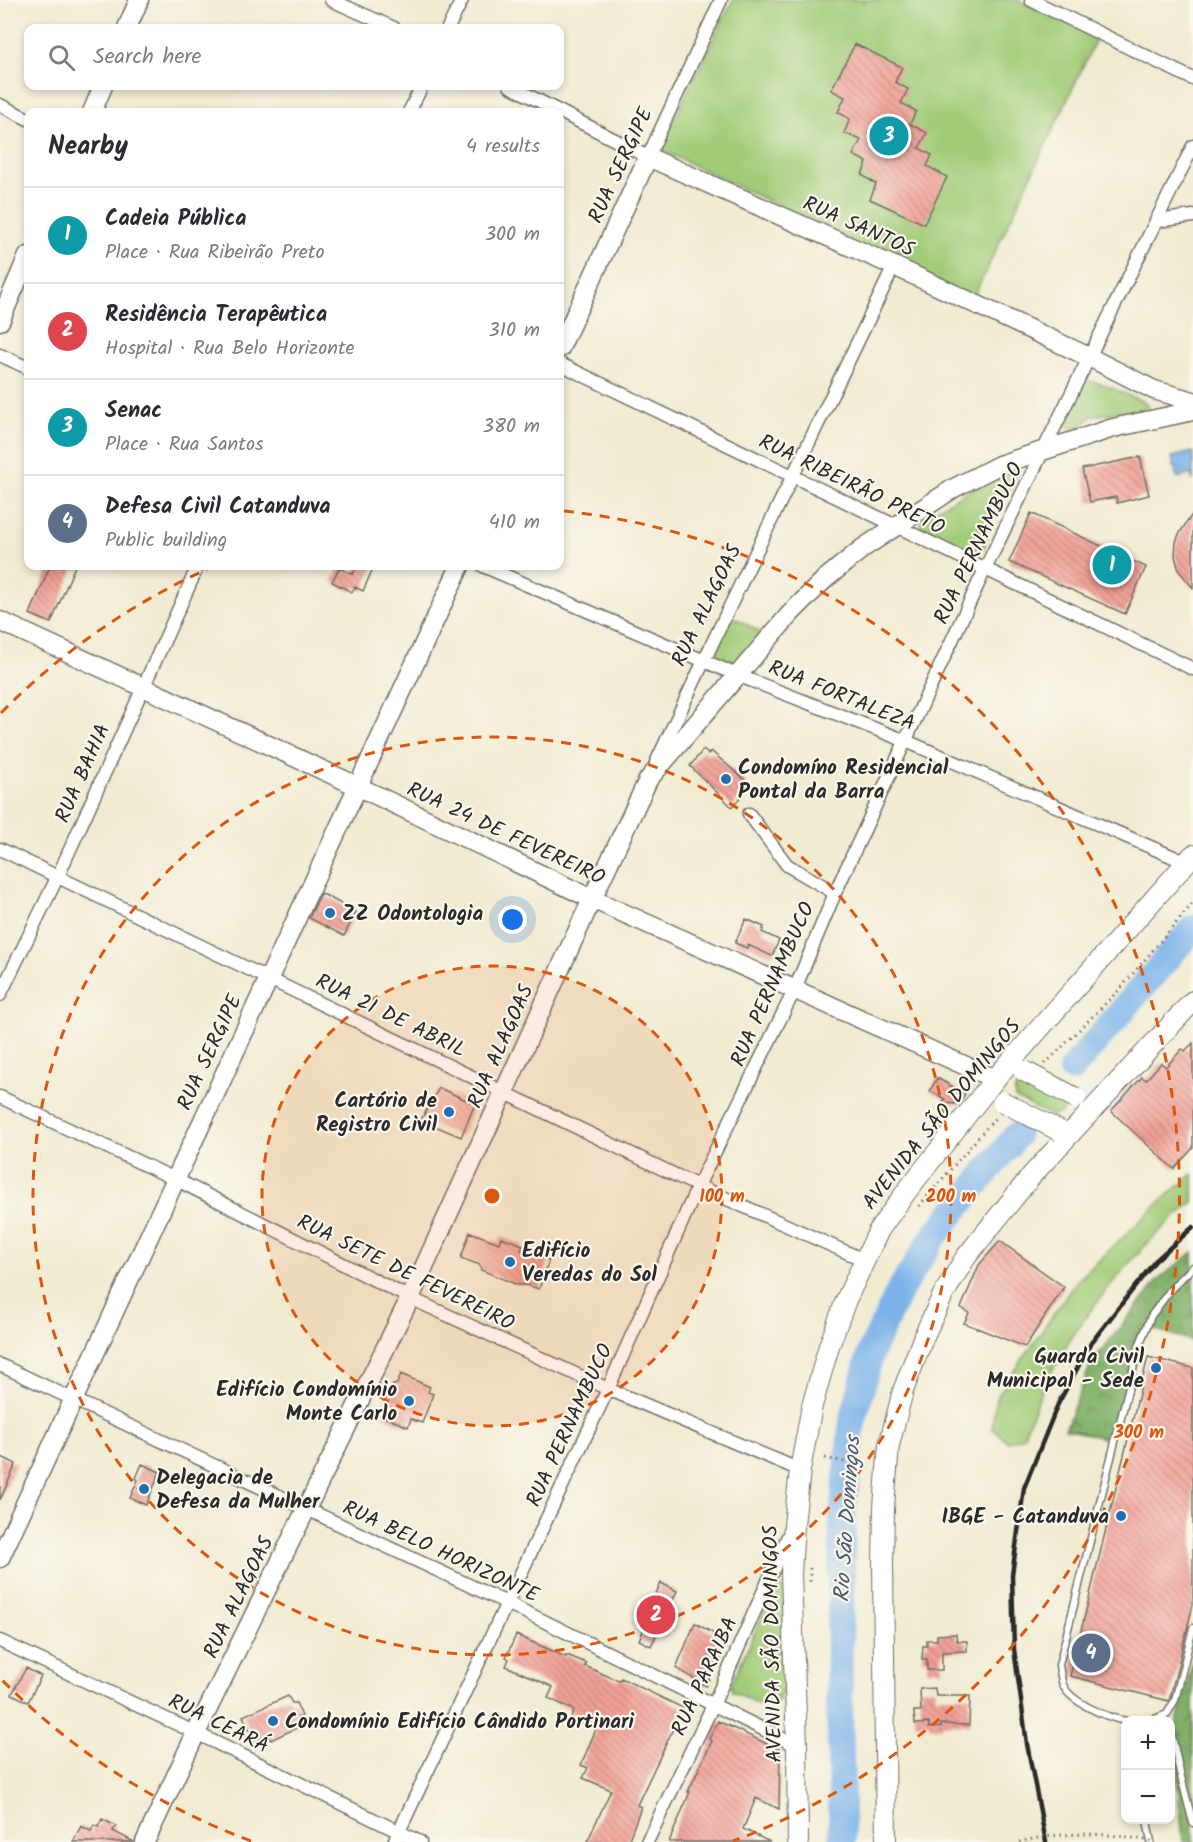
<!DOCTYPE html>
<meta charset="utf-8">
<style>
body{margin:0;font-family:Kalam,sans-serif;background:#f2f2f3;color:#2b2b33}
.controls{position:absolute;right:18px;bottom:18px;display:grid;overflow:hidden;border-radius:12px;box-shadow:0 3px 9px #0003}
.controls button{width:54px;height:54px;display:grid;place-items:center;padding:0;border:0;border-bottom:2px solid #e1e1e2;background:#fff;color:#2b2b33;font:30px sans-serif}
.you{position:absolute;left:513px;top:920px;width:21px;height:21px;margin:-15px;border:4px solid #fff;border-radius:50%;background:#1a73e8;box-shadow:0 0 0 9px #1a73e833}
.badge{display:grid;place-items:center;width:39px;height:39px;border-radius:50%;background:#1f6fb2;color:#fff;font-size:20px;font-weight:700}
.pin{position:absolute;translate:-50% -50%;border:3px solid #fff;box-shadow:0 2px 6px #0006}
.list{margin:0;padding:0;list-style:none}
h2{display:flex;justify-content:space-between;align-items:center;height:78px;margin:0;padding:0 24px;font-size:26px}
h2 small{font-size:20px;font-weight:400;color:#7c7c81}
.list li{display:grid;grid-template-columns:39px 1fr auto;gap:18px;align-items:center;box-sizing:border-box;height:96px;padding:0 24px;border-top:2px solid #e1e1e2}
.list b{display:block;font-size:22px;white-space:nowrap}
.list p{margin:0;font-size:20px;white-space:nowrap;color:#7c7c81}
.list em{font-size:20px;font-style:normal;color:#7c7c81}
.icon{flex:none;width:33px;height:33px;fill:none;stroke:currentColor;stroke-width:2;stroke-linecap:round;stroke-linejoin:round}
.map{position:relative;flex:none;width:1193px;height:1842px;overflow:hidden}
.search{position:absolute;background:#fff;box-shadow:0 3px 9px #0003;left:24px;top:24px;width:540px;height:66px;display:flex;align-items:center;gap:15px;box-sizing:border-box;padding:0 21px;border-radius:12px;color:#7c7c81;font-size:22px}
.panel{position:absolute;background:#fff;box-shadow:0 3px 9px #0003;left:24px;top:108px;width:540px;height:462px;border-radius:12px}
.map>svg:first-child{display:block}
</style>
<div class="map">
<svg width="1193" height="1842" viewBox="0 0 1193 1842">
<defs>
<pattern id="forest-crowns" width="20" height="18" patternUnits="userSpaceOnUse" patternTransform="scale(1.5)"><rect width="20" height="18" fill="#80b068"/><path d="M2 6a3 3 0 1 1 6 0M12 15a3 3 0 1 1 6 0" fill="none" stroke="#698f56"/></pattern>
<pattern id="water-ripples" width="26" height="14" patternUnits="userSpaceOnUse" patternTransform="scale(1.5)"><rect width="26" height="14" fill="#7bb3ea"/><path d="M2 4q2-2 4 0t4 0M15 11q2-2 4 0t4 0" fill="none" stroke="#6592be"/></pattern>
<pattern id="building-back-hatch" width="6" height="6" patternUnits="userSpaceOnUse" patternTransform="scale(1.5)"><rect width="6" height="6" fill="#f1a197"/><path d="M-1 5l2 2M0 0l6 6M5-1l2 2" fill="none" stroke="#c3837b"/></pattern>
</defs>
<rect width="100%" height="100%" fill="#fbf7ec"/>
<filter id="ink" filterUnits="userSpaceOnUse"><feTurbulence type="fractalNoise" baseFrequency=".0167" numOctaves="2"/><feDisplacementMap in="SourceGraphic" scale="12" xChannelSelector="R" yChannelSelector="G"/><feConvolveMatrix kernelMatrix="1 2 1 2 8 2 1 2 1" color-interpolation-filters="sRGB"/></filter>
<filter id="wash" filterUnits="userSpaceOnUse"><feTurbulence type="fractalNoise" baseFrequency=".008" numOctaves="4" result="noise"/><feDisplacementMap in="SourceGraphic" scale="24" xChannelSelector="R" yChannelSelector="G"/><feGaussianBlur stdDeviation="1.35" result="paint"/><feColorMatrix in="noise" values="0 0 0 0 0 0 0 0 0 0 0 0 0 0 0 0 0 1.4 0 .05"/><feComposite in="paint" operator="in"/></filter>
<g filter="url(#wash)">
<rect width="100%" height="100%" fill="#f1ebd2"/>
<path fill="#a1cc78" stroke="#667c52" stroke-width="1.5" d="M733,0h285l79,37 -124,261 -314,-149z
M1089,381l11,2 44,19 4,3v7l-19,4 -7,-5 -30,5 -11,11 -11,1 -6,-5v-5l18,-33z
M1008,472l8,2v4l-14,25h-9l-13,25 7,8 -3,12c-15,7 -52,-11 -64,-22l3,-9 69,-40z
M730,615l37,21 -25,30 -31,-13z
M1023,1081l37,17 4,5 -1,9 -11,4 -37,-18c-2,-8 1,-13 8,-17z
M1193,1174v28c-57,45 -120,123 -151,188 -7,16 -13,32 -19,47l-15,5 -16,-14 4,-30 79,-115 87,-83z
M776,1585h4l5,7v96l-7,13 -9,6 -6,-1 -31,-15 -1,-6z"/>
<path fill="url(#forest-crowns)" stroke="#566e4a" stroke-width="1.5" d="M1193,1252v89l-50,-15 -35,113 -43,-10 26,-65 67,-84z
M1193,1660v182h-10l-10,-105z"/>
<path fill="url(#water-ripples)" stroke="#536f8a" stroke-width="1.5" d="M1193,452v29l-2,-7 -14,4 -5,-21z"/>
<g fill="none" stroke-linecap="round" stroke-linejoin="round">
<path stroke="#7bb3ea" stroke-width="27" d="M1072,1069l121,-141
M842,1842l-3,-177 4,-154 9,-87 19,-73 29,-61 35,-55 81,-99"/>
</g>
<g id="blocks">
<path fill="url(#building-back-hatch)" d="M855,44l47,23 -7,15 13,7 -7,14 15,8 -6,13 17,9 -8,15 13,7 -5,11 20,11 -23,47 -54,-25 6,-15 -14,-9 5,-13 -14,-7 8,-15 -17,-7 6,-14 -12,-7 7,-15 -14,-7z
M1140,457l9,38 -32,8 -1,-6 -26,5 -8,-33z
M1031,513l115,54 -21,47 -116,-52z
M1193,513v75l-14,-17 -4,-15 1,-14 3,-8z
M50,566h25l-24,57 -21,-9z
M357,566h17l-11,25 -8,-4 -3,5 -20,-10 7,-14 14,6z
M703,750l5,4 3,-3 35,30 -3,4 5,4 -16,18 -42,-41z
M321,893l35,19 -12,24 -35,-18z
M746,919l18,8 -2,5 17,8 -7,16 -24,-11 -1,3 -12,-5z
M1193,1043v105l-19,21 -63,-58 31,-34 4,3 15,-17 5,4 16,-18 3,2z
M937,1078l28,16 -6,10 -16,-1 2,-4 -15,-8z
M439,1088l36,16 -14,33 -40,-17z
M470,1232l29,11 2,-6 22,8 -2,5 28,10 -10,29 -12,-4h-9l-37,-15 -1,-5 -19,-7z
M1000,1241l64,46 -39,60 -61,-24 5,-10 -8,-5 18,-43z
M1148,1357l45,11v237l-24,96 -99,-25z
M401,1374l29,13 -2,5 5,2 -11,29 -11,-4 -3,8 -25,-11 4,-10 -3,-4 9,-17 4,-1z
M0,1456l16,8 -16,36z
M142,1464l18,8 -14,33 -16,-7 8,-18 -2,-2z
M661,1583l16,8 -26,55 -12,-6 5,-11 -4,-2z
M695,1623l30,17 -19,46 -30,-18z
M956,1634l1,7h10v10l-25,1v18h-15v-11h-5l1,-13h4v-6h10v-5z
M516,1635l50,22 1,-2 19,8 -1,3 34,15 2,-3 62,30 -46,97 4,2 -13,35h-41l24,-52 -28,-12 5,-10 -7,-3 15,-36 -25,-11 3,-8 -26,-12 5,-11 -47,-21 3,-7 -3,-2z
M26,1668l15,8 -13,26 -16,-8z
M935,1688l1,8h34l-1,29 -28,-1v3l-12,1v-5l-14,1 -1,-13h7l-1,-22z
M288,1696l4,7h4l6,13 -4,2 4,7 -31,15 -3,-5 -13,6 -12,-25z
M718,1721l62,29 -1,59 -23,-11 -13,31 27,13h-101l21,-50h-2l24,-51 -3,-2z
M102,1819l14,7 -3,5 21,11h-61l8,-16 10,5 3,-6 4,2z"/>
</g>
</g>
<g filter="url(#ink)">
<use href="#blocks" fill-opacity="0" stroke="#706e65" stroke-width="1.5"/>
<g fill="none" stroke-linecap="round" stroke-linejoin="round">
<defs>
<path id="lane" d="M1152,1720l15,-6 8,-14 18,-72
M1126,1721c-18,-3 -56,-19 -63,-36 -2,-6 -3,-14 -4,-20l80,-319 12,-30 20,-27 22,-22
M1170,1727l10,46 13,50
M1147,1820l4,22"/>
<path id="street" d="M331,0l63,28
M1031,0l162,79
M448,28l14,-28
M510,86l138,71 73,-157
M0,105l28,14
M409,112l13,-26
M1157,221l36,-5
M0,355l28,13
M560,364l633,305
M483,566l254,109 169,66 279,121
M656,763c77,-167 159,-331 238,-497
M749,814l38,51 48,28
M0,849l698,337 166,74
M0,995l58,-119 140,-310
M0,1097l175,82 235,119 198,91 192,81
M0,1365l507,238 290,143
M0,1641l196,92 224,109
M394,1842l214,-453 90,-203 96,-195 41,-98 150,-324 208,-423
M647,1842l66,-137 76,-171"/>
<path id="secondary" d="M127,28l12,-28
M92,112l11,-26
M0,321l28,-65
M560,348l88,-191 246,109 195,91 65,33 39,11
M0,621l357,165 235,113 403,180
M0,1558l460,-992
M145,1842l51,-109 214,-435 182,-399 56,-119 142,-166 35,-35 38,-31 91,-60 45,-23 114,-37 80,-17"/>
<path id="primary" d="M798,1842l-1,-96 -6,-172 3,-49 6,-55 12,-64 17,-60 17,-46 33,-70 27,-38 89,-113 198,-224
M886,1842l-3,-277 1,-58 5,-62 14,-54 20,-53 20,-43 23,-38 66,-82 161,-174"/>
</defs>
<use href="#lane" stroke="#706e65" stroke-width="9"/>
<use href="#street" stroke="#706e65" stroke-width="15"/>
<use href="#secondary" stroke="#706e65" stroke-width="21"/>
<use href="#primary" stroke="#706e65" stroke-width="22"/>
<path stroke="#706e65" stroke-width="3" stroke-dasharray="1.5 4.5" stroke-linecap="butt" d="M1045,1064l75,-75 73,-86
M919,1206l76,-88
M825,1458l46,9
M810,1568v17"/>
<use href="#lane" stroke="#fff" stroke-width="6"/>
<use href="#street" stroke="#fff" stroke-width="12"/>
<use href="#secondary" stroke="#fff" stroke-width="18"/>
<use href="#primary" stroke="#fff" stroke-width="20"/>
<path stroke="#2b2b2b" stroke-width="4.5" d="M1046,1842l-19,-98 -13,-95 -2,-74 12,-87 34,-84 33,-61 64,-82 38,-34"/>
<defs>
<path id="primary-bridge" d="M1024,1071l52,27
M1003,1102l57,29"/>
</defs>
<use href="#primary-bridge" stroke="#706e65" stroke-width="22" stroke-linecap="butt"/>
<path stroke="#706e65" stroke-width="3" stroke-dasharray="1.5 4.5" stroke-linecap="butt" d="M1019,1842c45,-11 90,-10 136,0"/>
<use href="#primary-bridge" stroke="#fff" stroke-width="20"/>
</g>
</g>
<circle cx="492" cy="1196" r="230" fill="#df570e" fill-opacity=".12"/>
<g fill="none" stroke="#df570e" stroke-width="3" stroke-dasharray="10 8">
<circle cx="492" cy="1196" r="230"/>
<circle cx="492" cy="1196" r="459"/>
<path d="M251 1841A689 689 0 0 1 1 1679M1 713A689 689 0 0 1 212 567M564 511A689 689 0 0 1 733 1841"/>
</g>
<g fill="#1f6fb2" stroke="#fbf7ec" stroke-width="2">
<circle cx="726" cy="779" r="6"/>
<circle cx="330" cy="913" r="6"/>
<circle cx="449" cy="1112" r="6"/>
<circle cx="510" cy="1262" r="6"/>
<circle cx="1156" cy="1368" r="6"/>
<circle cx="409" cy="1401" r="6"/>
<circle cx="144" cy="1489" r="6"/>
<circle cx="1121" cy="1516" r="6"/>
<circle cx="273" cy="1721" r="6"/>
</g>
<g text-anchor="middle" stroke-width="4.5" stroke-linejoin="round" paint-order="stroke">
<g font-size="21" fill="#2b2b2b" stroke="#fbf7ec">
<text transform="translate(620 165) rotate(-65)" y="7">RUA SERGIPE</text>
<text transform="translate(859 226) rotate(24)" y="7">RUA SANTOS</text>
<text transform="translate(852 484) rotate(26)" y="7">RUA RIBEIRÃO PRETO</text>
<text transform="translate(978 543) rotate(-64)" y="7">RUA PERNAMBUCO</text>
<text transform="translate(706 605) rotate(-64)" y="7">RUA ALAGOAS</text>
<text transform="translate(842 695) rotate(22)" y="7">RUA FORTALEZA</text>
<text transform="translate(82 773) rotate(-66)" y="7">RUA BAHIA</text>
<text transform="translate(506 833) rotate(25)" y="7">RUA 24 DE FEVEREIRO</text>
<text transform="translate(772 984) rotate(-66)" y="7">RUA PERNAMBUCO</text>
<text transform="translate(391 1015) rotate(26)" y="7">RUA 21 DE ABRIL</text>
<text transform="translate(500 1046) rotate(-66)" y="7">RUA ALAGOAS</text>
<text transform="translate(209 1052) rotate(-65)" y="7">RUA SERGIPE</text>
<text transform="translate(941 1114) rotate(-51)" y="7">AVENIDA SÃO DOMINGOS</text>
<text transform="translate(406 1272) rotate(26)" y="7">RUA SETE DE FEVEREIRO</text>
<text transform="translate(569 1425) rotate(-65)" y="7">RUA PERNAMBUCO</text>
<text transform="translate(441 1551) rotate(25)" y="7">RUA BELO HORIZONTE</text>
<text transform="translate(238 1597) rotate(-64)" y="7">RUA ALAGOAS</text>
<text transform="translate(772 1644) rotate(-91)" y="7">AVENIDA SÃO DOMINGOS</text>
<text transform="translate(704 1676) rotate(-65)" y="7">RUA PARAIBA</text>
<text transform="translate(219 1723) rotate(26)" y="7">RUA CEARÁ</text>
</g>
<g font-size="21" font-weight="bold" fill="#2b2b2b" stroke="#fbf7ec" text-anchor="start">
<text x="738" y="774">Condomíno Residencial<tspan x="738" dy="24">Pontal da Barra</tspan></text>
<text x="342" y="920">ZZ Odontologia</text>
<text x="437" y="1107" text-anchor="end">Cartório de<tspan x="437" dy="24">Registro Civil</tspan></text>
<text x="522" y="1257">Edifício<tspan x="522" dy="24">Veredas do Sol</tspan></text>
<text x="1144" y="1363" text-anchor="end">Guarda Civil<tspan x="1144" dy="24">Municipal - Sede</tspan></text>
<text x="397" y="1396" text-anchor="end">Edifício Condomínio<tspan x="397" dy="24">Monte Carlo</tspan></text>
<text x="156" y="1484">Delegacia de<tspan x="156" dy="24">Defesa da Mulher</tspan></text>
<text x="1109" y="1523" text-anchor="end">IBGE - Catanduva</text>
<text x="285" y="1728">Condomínio Edifício Cândido Portinari</text>
</g>
<g font-size="22" font-style="italic" fill="#475b6e" stroke="#fbf7ec">
<text transform="translate(846 1519) rotate(-86)" y="8">Rio São Domingos</text>
</g>
</g>
<circle cx="492" cy="1196" r="9" fill="#df570e" stroke="#fbf7ec" stroke-width="3"/>
<g font-size="18" text-anchor="middle" font-weight="bold" fill="#df570e" stroke="#fbf7ec" stroke-width="4.5" stroke-linejoin="round" paint-order="stroke">
<text x="722" y="1202">100 m</text>
<text x="951" y="1202">200 m</text>
<text x="1139" y="1438">300 m</text>
</g>
</svg>
<div class="controls">
<button>+</button>
<button>−</button>
</div>
<div class="you"></div>
<div class="pin badge" style="left:1112px;top:565px;background:#0f9aa8">1</div>
<div class="pin badge" style="left:656px;top:1615px;background:#e0444e">2</div>
<div class="pin badge" style="left:889px;top:136px;background:#0f9aa8">3</div>
<div class="pin badge" style="left:1091px;top:1653px;background:#5c6f8a">4</div>
<div class="search"><svg class="icon" aria-label="search" viewBox="0 0 24 24"><circle cx="10" cy="10" r="6"/><path d="M15 15l6 6"/></svg>Search here</div>
<section class="panel">
<h2>Nearby<small>4 results</small></h2>
<ul class="list">
<li><span class="badge" style="background:#0f9aa8">1</span><div><b>Cadeia Pública</b><p>Place · Rua Ribeirão Preto</p></div><em>300 m</em></li>
<li><span class="badge" style="background:#e0444e">2</span><div><b>Residência Terapêutica</b><p>Hospital · Rua Belo Horizonte</p></div><em>310 m</em></li>
<li><span class="badge" style="background:#0f9aa8">3</span><div><b>Senac</b><p>Place · Rua Santos</p></div><em>380 m</em></li>
<li><span class="badge" style="background:#5c6f8a">4</span><div><b>Defesa Civil Catanduva</b><p>Public building</p></div><em>410 m</em></li>
</ul>
</section>
</div>
